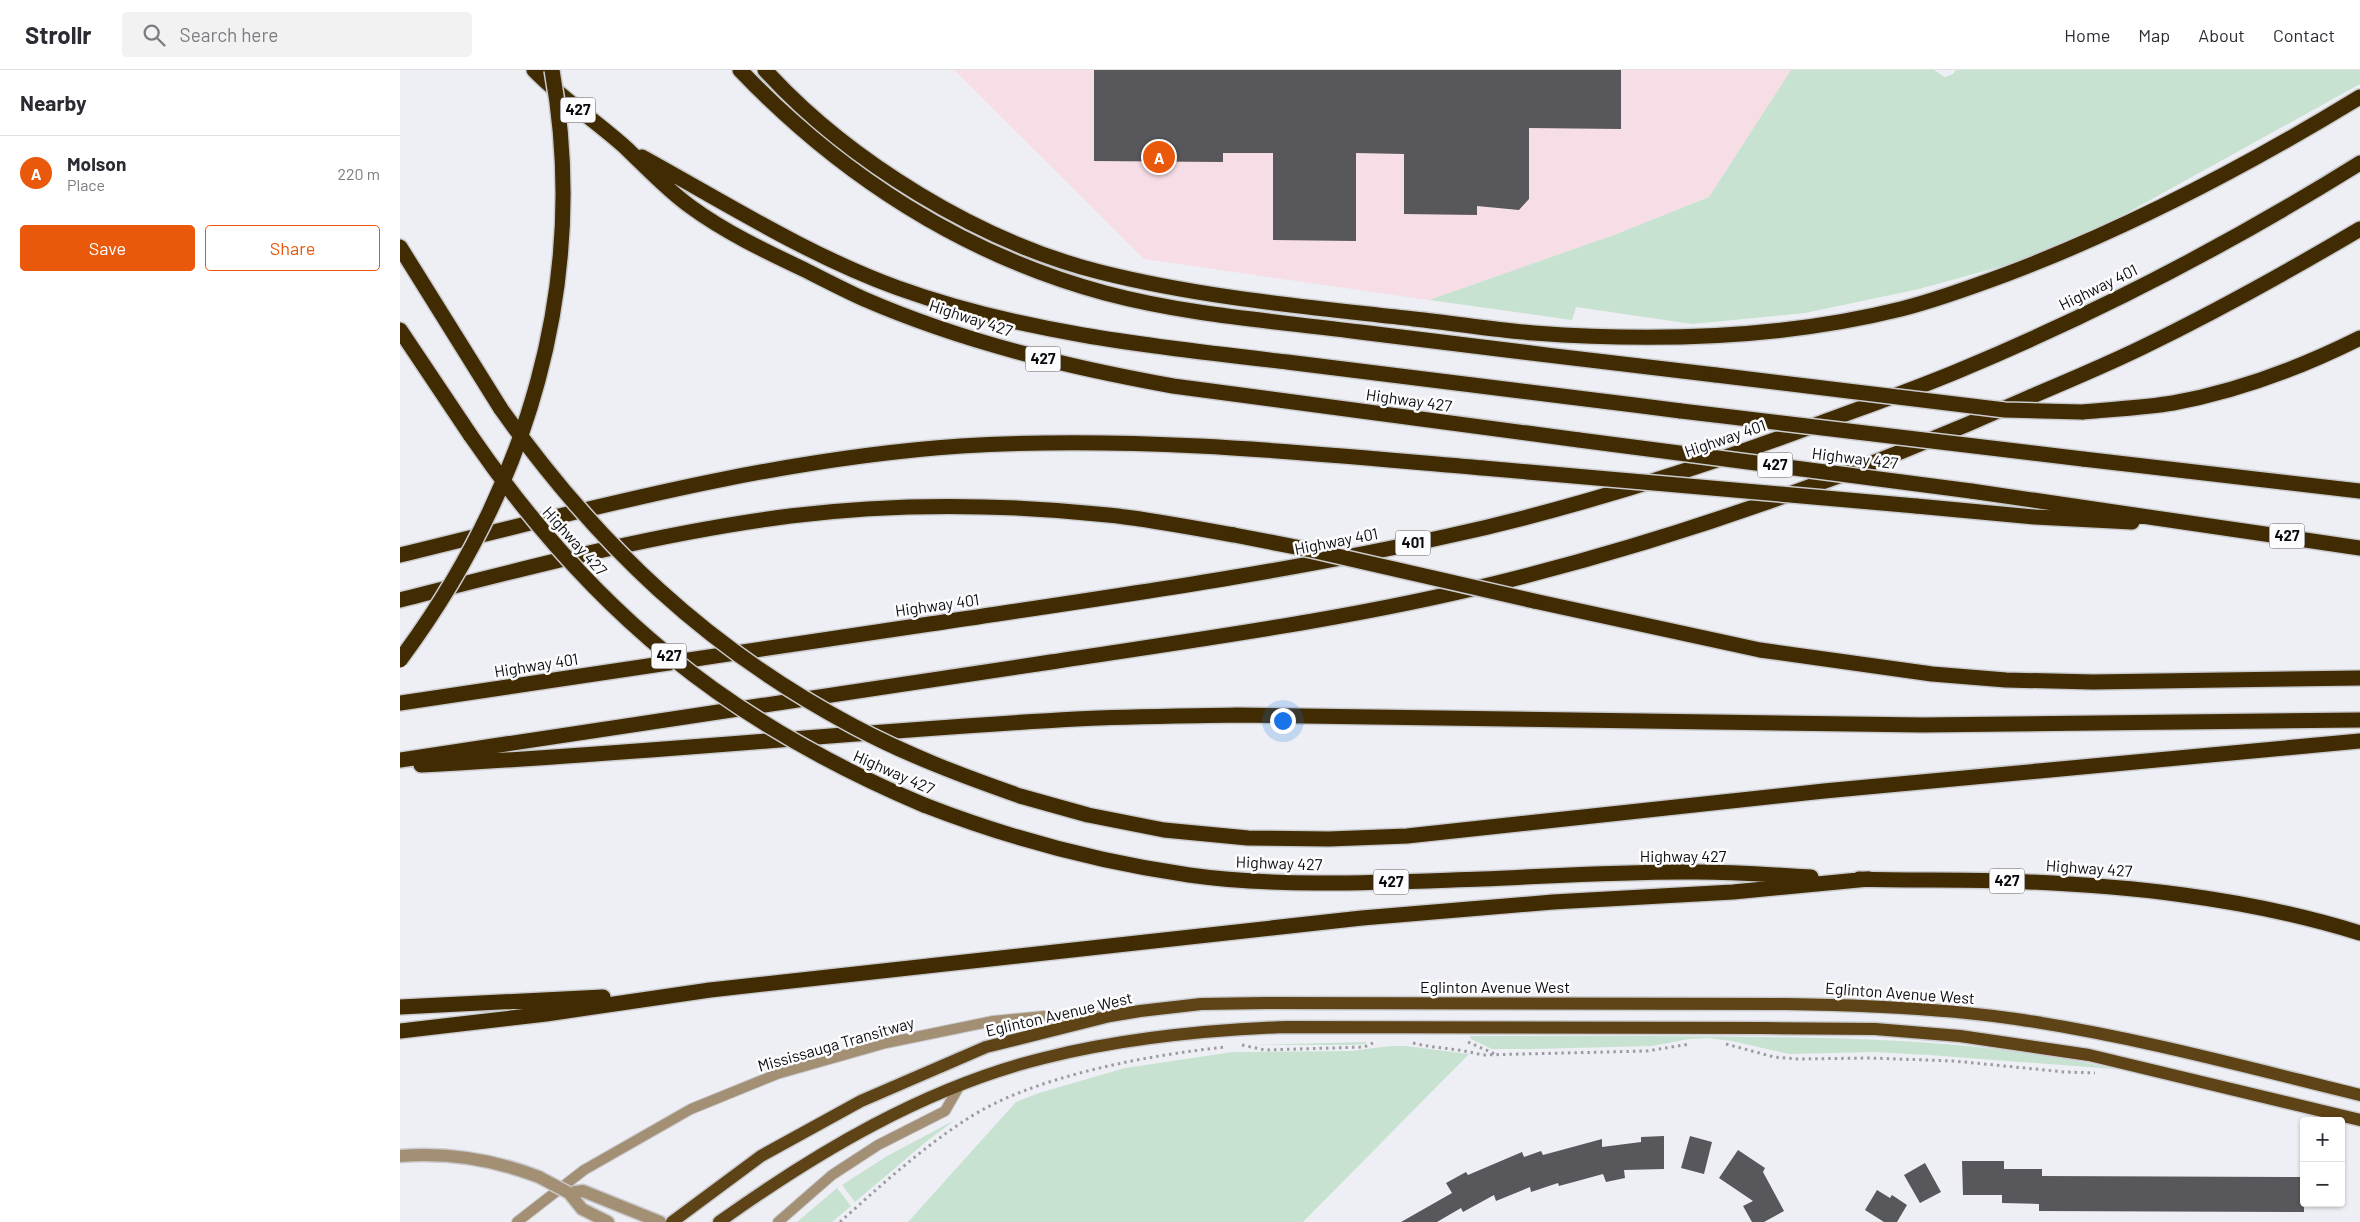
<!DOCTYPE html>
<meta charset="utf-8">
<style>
body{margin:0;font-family:Barlow,sans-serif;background:#f2f2f3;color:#2b2b33}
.controls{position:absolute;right:15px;bottom:15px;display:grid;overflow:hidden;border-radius:5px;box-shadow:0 1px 4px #0004}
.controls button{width:45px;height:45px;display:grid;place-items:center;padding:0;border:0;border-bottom:1px solid #e1e1e2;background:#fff;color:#2b2b33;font:25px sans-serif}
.you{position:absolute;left:882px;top:650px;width:18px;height:18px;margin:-12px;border:4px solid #fff;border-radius:50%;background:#1a73e8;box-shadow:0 0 0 8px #1a73e833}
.badge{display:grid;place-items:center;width:32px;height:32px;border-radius:50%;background:#ea580c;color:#fff;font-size:16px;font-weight:700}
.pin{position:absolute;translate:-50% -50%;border:2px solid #fff;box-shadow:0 1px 5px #0006}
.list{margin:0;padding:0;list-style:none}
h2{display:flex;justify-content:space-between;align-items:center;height:65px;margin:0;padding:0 20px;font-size:21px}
h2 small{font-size:16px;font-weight:400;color:#7c7c81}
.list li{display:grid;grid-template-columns:32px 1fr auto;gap:15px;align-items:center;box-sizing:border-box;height:75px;padding:0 20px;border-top:1px solid #e1e1e2}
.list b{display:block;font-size:19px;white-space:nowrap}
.list p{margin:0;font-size:16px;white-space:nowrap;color:#7c7c81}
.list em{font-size:16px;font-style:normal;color:#7c7c81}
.actions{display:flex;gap:10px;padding:15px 20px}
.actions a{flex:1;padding:11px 0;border:1px solid #ea580c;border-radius:5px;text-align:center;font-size:18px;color:#ea580c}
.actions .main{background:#ea580c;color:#fff}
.icon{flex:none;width:28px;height:28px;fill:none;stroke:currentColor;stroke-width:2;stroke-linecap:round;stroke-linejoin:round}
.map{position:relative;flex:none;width:1960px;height:1152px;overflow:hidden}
header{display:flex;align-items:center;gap:30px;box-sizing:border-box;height:70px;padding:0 25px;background:#fff;border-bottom:1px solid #e1e1e2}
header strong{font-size:24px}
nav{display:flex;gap:28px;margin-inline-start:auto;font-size:18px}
.search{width:350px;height:45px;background:#f2f2f3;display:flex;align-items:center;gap:12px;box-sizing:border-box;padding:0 18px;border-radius:5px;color:#7c7c81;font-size:19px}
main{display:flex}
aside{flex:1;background:#fff}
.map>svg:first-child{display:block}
</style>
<header>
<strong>Strollr</strong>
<div class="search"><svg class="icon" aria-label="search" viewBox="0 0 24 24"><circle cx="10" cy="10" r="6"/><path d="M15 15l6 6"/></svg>Search here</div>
<nav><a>Home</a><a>Map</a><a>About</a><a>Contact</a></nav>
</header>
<main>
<aside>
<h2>Nearby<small></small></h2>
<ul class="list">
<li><span class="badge">A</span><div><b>Molson</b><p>Place</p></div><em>220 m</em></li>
</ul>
<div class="actions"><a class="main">Save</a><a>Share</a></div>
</aside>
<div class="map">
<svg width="1960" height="1152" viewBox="0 0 1960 1152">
<rect width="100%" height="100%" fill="#eeeff4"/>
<path fill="#f7dde6" d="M554,0h837l-82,127 -95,38 -185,65 -285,-41z"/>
<path fill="#c7e2d0" d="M1391,0h143l11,7 8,-3 3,-4h404v14l-253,140 -97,40 -91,25 -114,24 -113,11 -116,-17 -4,13 -143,-20 185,-65 95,-38z
M1251,966c156,2 311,-2 464,33l-186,-14 -55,-3 -85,2 -57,-13 -24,-3 -19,1 -37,7 -119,3h-41l-21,-10 -1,-3z
M966,972v2l-16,1h-95z
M991,976h15l63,8 -166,168h-395l108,-120 23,-9 86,-25 108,-16 117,-1z
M555,1050l-28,21 -72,61 -13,-17 45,-29z
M437,1118l14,18 -19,16h-35z"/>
<path fill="#58575b" d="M694,0h527v59l-92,-1v71l-10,11 -42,-4v9l-73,-1v-60l-48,-1v88l-83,-1v-87h-50v9l-129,-1z
M1264,1066v33l-40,1 1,8 -19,4 -3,-8 -44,12 -1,-3 -27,9 -1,-5 -34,14 -2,-6 -31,17 -2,-4 -24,14h-36l51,-29 -6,-10 20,-11 2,3 54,-23 2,5 17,-6 2,4 59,-16v8l39,-5v-5z
M1290,1066l22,6 -8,32 -23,-6z
M1338,1080l27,18 -2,4 21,39 -20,11h-12l-9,-16 10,-5 -34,-23z
M1562,1091h42v8h38v7l262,1v35l-265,-1v-7l-37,-1v-8h-39z
M1525,1093l16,29 -21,11 -16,-28z
M1477,1120l13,8 2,-3 15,10 -10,17h-13l-19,-12z"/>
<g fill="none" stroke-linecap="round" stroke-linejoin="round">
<defs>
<path id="service" d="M117,1152l67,-52 107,-61 86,-35 109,-31 107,-22 51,-5h54
M378,1152l54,-47 46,-30 67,-34 15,-26"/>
<path id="tertiary" d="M0,1086c47,-4 95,4 139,21
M169,1123l14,-2 77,31
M169,1123l13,16 26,13"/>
<path id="primary" d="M272,1152l89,-66 100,-55 125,-54 124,-31 30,-5 61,-7 65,-1 520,1c77,1 154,4 230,15 116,17 230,48 344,76
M319,1152c98,-70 207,-135 325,-164 80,-20 161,-28 243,-31l476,1 112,1 85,7 129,19 271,65"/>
<path id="motorway" d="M134,0c28,29 62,51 92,78 21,20 41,42 65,59 34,25 74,44 112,62 20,10 41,21 61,30 99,43 204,68 309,87l406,54
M340,0c100,105 224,185 365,223 82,22 170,28 255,39 119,15 237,29 356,43
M365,0c83,91 215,172 335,202 103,26 209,35 314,47 40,4 80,11 120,14 122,9 247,6 367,-24 36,-9 71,-22 106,-35 124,-47 240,-108 353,-177
M242,87c84,46 165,98 256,131 125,45 258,59 389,74 132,16 263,32 394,49
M0,177l101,162
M0,260l71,106
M1682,342c30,-3 61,-4 91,-9 65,-12 129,-36 187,-65
M1683,389l277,32
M1571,421l389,57
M1516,436l119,11 97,5
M0,485c185,-45 370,-96 561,-109 174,-11 349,7 522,22
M0,530c129,-33 258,-67 390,-84 105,-13 213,-12 318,-1 42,4 84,13 126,20
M1134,531l226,49 172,24 74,6 87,2 267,-4
M0,633c177,-26 353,-53 530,-79 173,-26 347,-50 518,-88 124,-27 246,-66 365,-110 48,-18 97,-35 145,-55 139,-58 274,-128 402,-208
M0,690c217,-32 434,-65 651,-98 149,-23 300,-43 446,-79 183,-45 361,-109 533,-186 38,-16 76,-32 113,-50 74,-36 146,-76 217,-118
M21,695c219,-11 437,-34 655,-46 54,-3 107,-3 160,-4l687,10 437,-5
M620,726l68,19 76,15 84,8 81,1 78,-3 417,-45 536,-50
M524,735c85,33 174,57 265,70 93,13 199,7 293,4 72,-3 145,-8 216,-7 38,0 76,3 113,5
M1459,809c48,2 96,0 145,2 120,4 240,16 356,52
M0,937l203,-10
M0,961l146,-17 164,-24 652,-72 191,-16 180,-10 136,-13"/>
</defs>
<use href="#service" stroke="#cacbcf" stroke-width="12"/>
<use href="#tertiary" stroke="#cacbcf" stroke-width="15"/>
<use href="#primary" stroke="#cacbcf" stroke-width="15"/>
<use href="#motorway" stroke="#cacbcf" stroke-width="18"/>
<path stroke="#9c9ca0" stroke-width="3" stroke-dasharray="2.5 4" stroke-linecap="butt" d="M1068,972l27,12
M1013,973c24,6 45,5 69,12l165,-4 43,-7
M1326,974l48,13 24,2 72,-1 84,3 111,11 30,1
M842,975l23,5 99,-3 9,-4
M440,1152c40,-36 82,-74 127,-103 66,-43 181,-64 259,-72"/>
<use href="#service" stroke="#a38f73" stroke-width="10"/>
<use href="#tertiary" stroke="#a38f73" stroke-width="12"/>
<use href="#primary" stroke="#5e4316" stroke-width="12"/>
<use href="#motorway" stroke="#412b02" stroke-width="15"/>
<defs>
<path id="tertiary-bridge" d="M139,1107l30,16"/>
<path id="motorway-bridge" d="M1316,305l289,35 77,2
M101,339c96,135 205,239 352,317 54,29 110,50 167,70
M1281,341l402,48
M71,366c121,176 256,286 453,369
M1179,370l392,51
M1083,398l433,38
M834,465l77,15 223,51
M0,590c127,-171 190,-377 152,-590"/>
</defs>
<use href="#tertiary-bridge" stroke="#cacbcf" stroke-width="15" stroke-linecap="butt"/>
<use href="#motorway-bridge" stroke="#cacbcf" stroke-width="18" stroke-linecap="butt"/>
<use href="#tertiary-bridge" stroke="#a38f73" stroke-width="12"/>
<use href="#motorway-bridge" stroke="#412b02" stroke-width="15"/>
</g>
<g text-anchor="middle" stroke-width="5" stroke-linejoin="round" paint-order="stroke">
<g fill="#fcfcfe" stroke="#535355" stroke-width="1">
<rect x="160.5" y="27.5" width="35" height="25" rx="4"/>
<rect x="625.5" y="276.5" width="35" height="25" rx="4"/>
<rect x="1357.5" y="382.5" width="35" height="25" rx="4"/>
<rect x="1869.5" y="453.5" width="35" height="25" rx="4"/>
<rect x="995.5" y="460.5" width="35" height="25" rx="4"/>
<rect x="251.5" y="573.5" width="35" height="25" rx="4"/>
<rect x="1589.5" y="798.5" width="35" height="25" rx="4"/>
<rect x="973.5" y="799.5" width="35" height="25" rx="4"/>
</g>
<g font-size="15" font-weight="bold" fill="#0b0b0d">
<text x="178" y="45">427</text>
<text x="643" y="294">427</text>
<text x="1375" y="400">427</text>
<text x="1887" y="471">427</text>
<text x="1013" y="478">401</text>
<text x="269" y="591">427</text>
<text x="1607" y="816">427</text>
<text x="991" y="817">427</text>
</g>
<g font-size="16" fill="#0b0b0d" stroke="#fcfcfe">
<text transform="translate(1698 217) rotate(-26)" y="6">Highway 401</text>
<text transform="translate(571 248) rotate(18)" y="6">Highway 427</text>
<text transform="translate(1009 330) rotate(8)" y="6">Highway 427</text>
<text transform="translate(1325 368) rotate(-19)" y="6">Highway 401</text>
<text transform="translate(1455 388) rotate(7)" y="6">Highway 427</text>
<text transform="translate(175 471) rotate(48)" y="6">Highway 427</text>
<text transform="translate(936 471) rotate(-11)" y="6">Highway 401</text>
<text transform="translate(537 535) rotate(-8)" y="6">Highway 401</text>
<text transform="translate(136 595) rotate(-9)" y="6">Highway 401</text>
<text transform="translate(494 702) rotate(24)" y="6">Highway 427</text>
<text x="1283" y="792">Highway 427</text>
<text transform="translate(879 793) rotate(2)" y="6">Highway 427</text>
<text transform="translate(1689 798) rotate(4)" y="6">Highway 427</text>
<text x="1095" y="923">Eglinton Avenue West</text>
<text transform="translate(1500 923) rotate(4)" y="6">Eglinton Avenue West</text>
<text transform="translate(659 944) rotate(-13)" y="6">Eglinton Avenue West</text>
<text transform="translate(436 974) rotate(-16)" y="6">Mississauga Transitway</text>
</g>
</g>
</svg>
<div class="controls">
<button>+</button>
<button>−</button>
</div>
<div class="you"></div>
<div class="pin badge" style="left:759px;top:87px">A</div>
</div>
</main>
